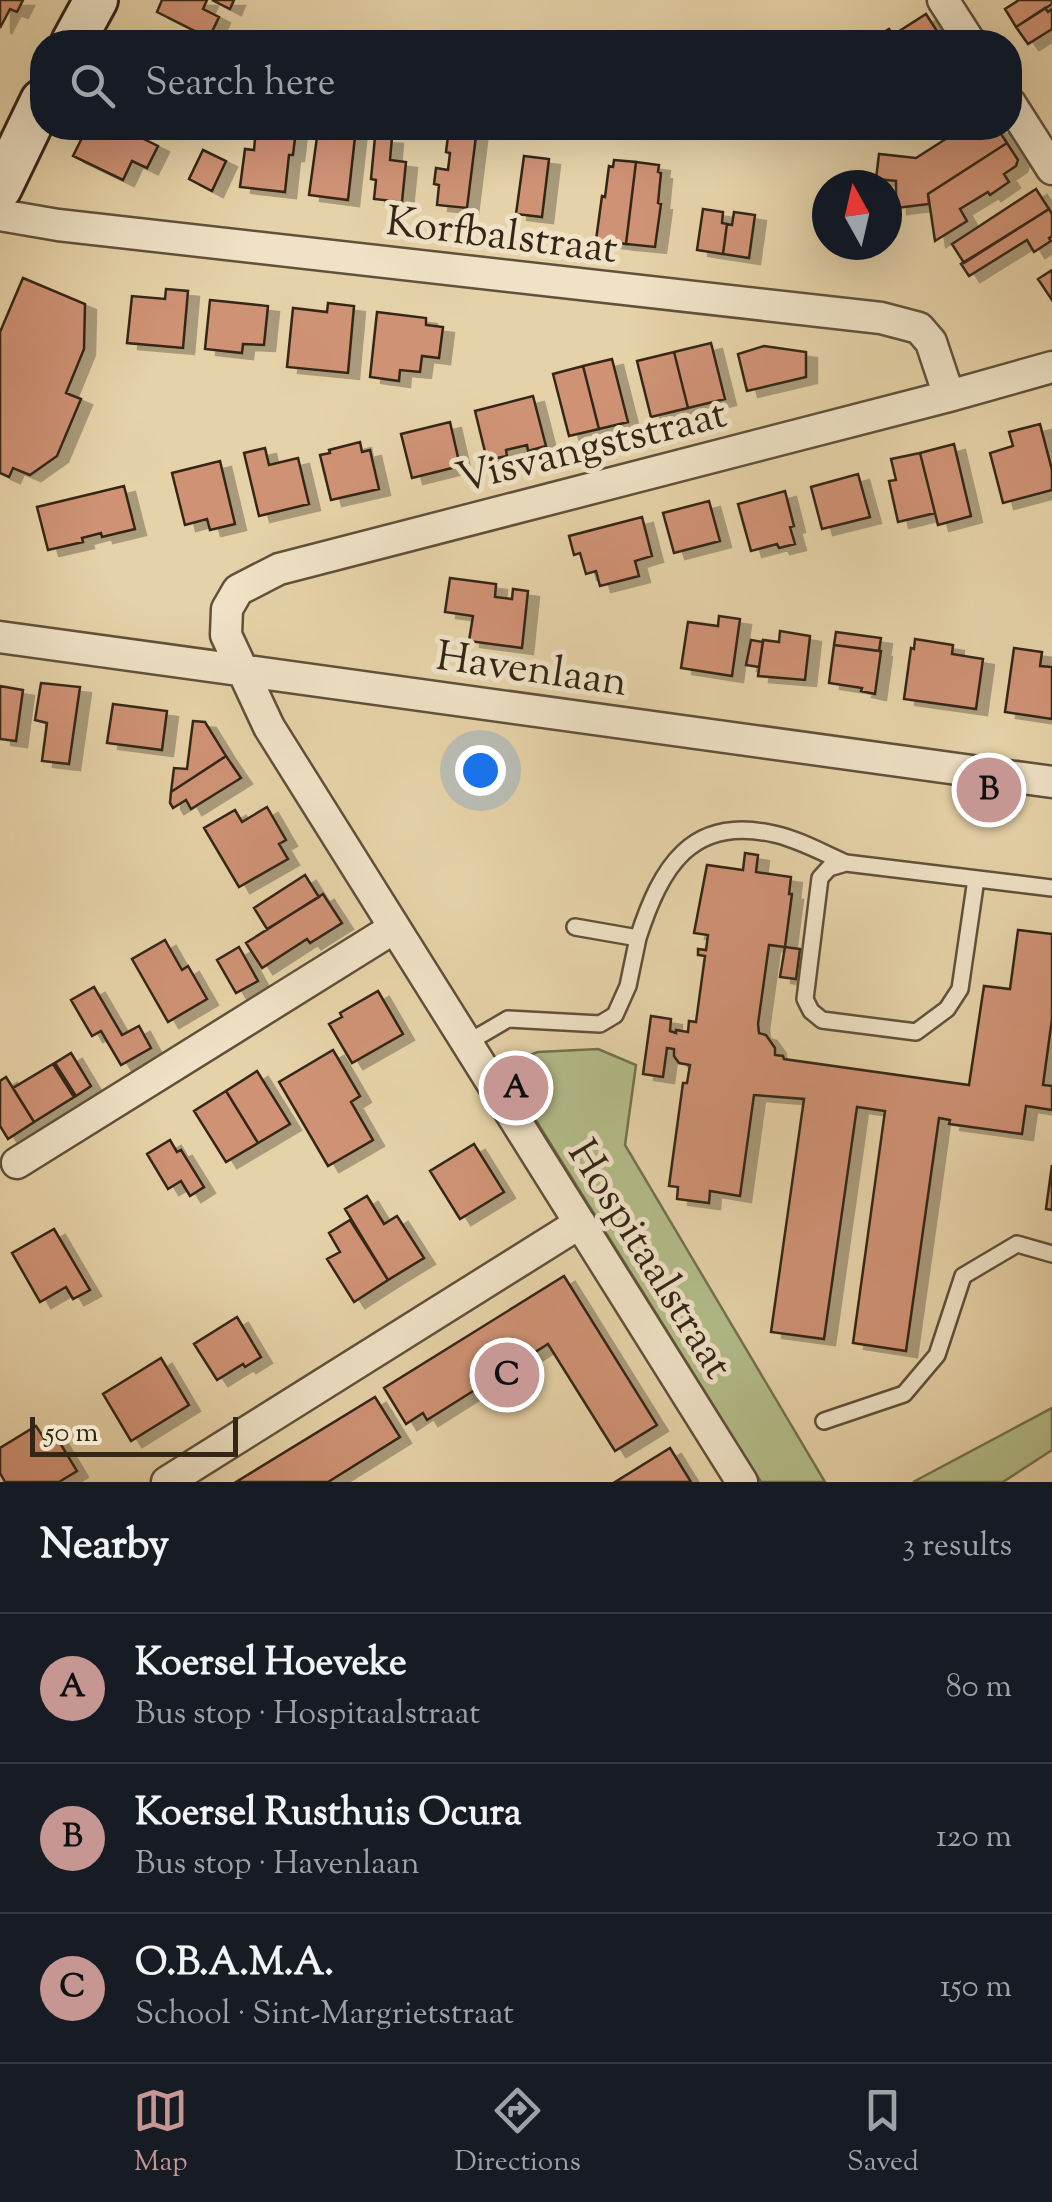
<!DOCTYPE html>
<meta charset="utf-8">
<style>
body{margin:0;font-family:"Sorts Mill Goudy",serif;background:#20242c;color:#f1f3f6}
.compass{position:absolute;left:812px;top:170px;width:90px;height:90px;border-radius:50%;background:#171b24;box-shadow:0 10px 40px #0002;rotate:352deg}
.scale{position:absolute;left:30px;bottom:25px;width:208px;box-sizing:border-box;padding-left:10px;border:5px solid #342616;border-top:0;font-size:28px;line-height:35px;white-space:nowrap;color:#342616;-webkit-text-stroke:8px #efe2c6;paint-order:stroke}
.you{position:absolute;left:480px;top:770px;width:35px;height:35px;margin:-25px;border:8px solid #fff;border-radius:50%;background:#1a73e8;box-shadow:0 0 0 15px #1a73e833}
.badge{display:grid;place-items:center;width:65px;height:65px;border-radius:50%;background:#c59692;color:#111;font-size:32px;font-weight:700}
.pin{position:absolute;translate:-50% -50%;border:5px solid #fff;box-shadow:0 2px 10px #0006}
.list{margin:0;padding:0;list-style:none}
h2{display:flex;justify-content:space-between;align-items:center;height:130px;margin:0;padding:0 40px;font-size:42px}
h2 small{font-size:32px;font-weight:400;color:#9ea1a6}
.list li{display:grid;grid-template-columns:65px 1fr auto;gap:30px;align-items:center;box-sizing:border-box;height:150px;padding:0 40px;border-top:2px solid #363941}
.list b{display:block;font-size:38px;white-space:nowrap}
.list p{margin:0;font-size:32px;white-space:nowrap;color:#9ea1a6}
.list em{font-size:32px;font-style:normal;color:#9ea1a6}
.icon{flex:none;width:55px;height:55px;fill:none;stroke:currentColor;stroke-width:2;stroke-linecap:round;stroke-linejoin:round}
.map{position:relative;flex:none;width:1052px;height:1482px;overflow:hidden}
.search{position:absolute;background:#171b24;box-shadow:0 10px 40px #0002;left:30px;right:30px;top:30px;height:110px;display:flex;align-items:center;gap:25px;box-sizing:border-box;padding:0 35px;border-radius:40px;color:#9ea1a6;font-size:38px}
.sheet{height:580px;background:#171b24}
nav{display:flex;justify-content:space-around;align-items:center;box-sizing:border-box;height:140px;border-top:2px solid #363941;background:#171b24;font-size:28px;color:#9ea1a6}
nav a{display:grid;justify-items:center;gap:5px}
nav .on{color:#c59692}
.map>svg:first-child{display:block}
</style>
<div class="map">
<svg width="1052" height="1482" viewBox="0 0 1052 1482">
<defs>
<filter id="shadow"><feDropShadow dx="11" dy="6" stdDeviation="0" flood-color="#0004"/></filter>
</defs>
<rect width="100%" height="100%" fill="#e6d2a8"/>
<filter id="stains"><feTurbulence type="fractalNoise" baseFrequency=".002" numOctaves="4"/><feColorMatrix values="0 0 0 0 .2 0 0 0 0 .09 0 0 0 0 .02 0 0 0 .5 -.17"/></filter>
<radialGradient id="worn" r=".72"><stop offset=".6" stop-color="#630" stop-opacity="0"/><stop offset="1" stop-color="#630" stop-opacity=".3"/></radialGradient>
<path fill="#b3bd89" stroke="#747250" stroke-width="2.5" d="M598,1049l38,16 -11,80 200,337h-64l-260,-418 37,-12z
M1052,1408v42l-49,32h-90z"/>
<path fill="#cf9275" stroke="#342616" stroke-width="2.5" filter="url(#shadow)" d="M0,0h23l-6,12 -7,-3 -10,19z
M162,0h45l-4,9 16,8 -10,21 -52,-26z
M212,0h22l-4,9z
M1019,0h33v4l-36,23 -11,-18z
M1045,8l3,4 4,-3v20l-24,15 -12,-17z
M926,14l18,28h-76l21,-13 4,6z
M87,128h34l37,18 -11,22 -15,-7 -9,19 -50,-24z
M256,128l40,2 -3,25h-4l-4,37 -45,-5 5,-38 9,1z
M338,128h18l-8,72 -39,-5 8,-58 11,1 1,-8 9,1z
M449,128h28l-10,80 -30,-3 2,-20 -5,-1 2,-16 12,2 2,-17 -4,-1z
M963,128h34l10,15 -79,51 1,10 -33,4v-27l-20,-2 3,-25 37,4z
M375,137l17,1 -2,22 16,2 -4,40 -28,-3 2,-19 -5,-1z
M1007,143l11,17 -2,6 -12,8 5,8 -19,13 -2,-3 -28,17 7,12 -32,20 -7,-47z
M203,150l23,11 -14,30 -23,-12z
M524,156l25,3 -7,58 -26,-3z
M614,160l22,2 -10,82 -30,-4 6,-44 3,1 4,-31 4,1z
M636,162l23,3 -1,7 3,1 -3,30 3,1 -6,43 -29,-3z
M1036,189l13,20 -85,54 -12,-19z
M703,209l20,3 -1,11 5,1 -4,30 -26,-4z
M1049,209l3,5v22l-3,2 2,3 -17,11 -7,-12 -58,36 -8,-12z
M734,212l21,3 -6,43 -26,-4 4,-30 5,1z
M1052,270v30l-14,-21z
M23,278l62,26 -1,45 -18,44 15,6 -24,57 -27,19 -17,-7 -4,9 -9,-4v-141z
M166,289l22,2 -5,57 -56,-5 5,-47 33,3z
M210,300l58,6 -4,39 -21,-1 -1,9 -37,-4z
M328,303l26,3 -6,67 -61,-6 6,-59 34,4z
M377,312l49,6v7l17,2 -4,31 -17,-2 -2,16 -20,-2 -1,11 -29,-4z
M711,343l14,56 -37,9 -14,-56z
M764,346l42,6v25l-59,14 -9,-37z
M674,352l14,56 -37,9 -14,-56z
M612,359l16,63 -29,7 -16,-63z
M583,366l16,63 -30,7 -16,-62z
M533,396l13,50 -18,5 -1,-6 -21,5 1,6 -20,4 -12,-49z
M450,422l10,44 -48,12 -11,-44z
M1040,424l12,46v20l-49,13 -13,-50 23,-7 -4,-14z
M360,442l2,10 8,-2 9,39 -48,11 -11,-45 10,-2 -1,-3z
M954,444l17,72 -33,9 -18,-72z
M265,448l4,17 29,-7 11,46 -50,12 -15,-63z
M920,453l15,60 -37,9 -9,-41 7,-1 -5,-21z
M220,461l15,63 -25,6 -3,-11 -22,6 -13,-52z
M858,474l12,43 -48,12 -11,-42z
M124,486l11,43 -33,8 -1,-4 -19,5 1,4 -35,8 -11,-43z
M785,491l9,35 -4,1 5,17 -16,4 -2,-4 -26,7 -13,-47z
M709,501l11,40 -46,12 -11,-40z
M642,517l10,39 -17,5 4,15 -39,10 -4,-15 -10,3 -6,-21 -6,2 -5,-19z
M450,578l46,6 -1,13 17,2 1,-10 15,2 -6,57 -53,-7 4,-25 -28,-4z
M719,616l21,3 -8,57 -51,-8 7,-46 30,4z
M780,631l30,5 -5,44 -47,-4 5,-36 16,2z
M836,632l45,6 -2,13 -45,-6z
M915,639l38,6 -1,9 31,5 -7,50 -72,-10 7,-51 3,1z
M751,640l12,2 -4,25 -13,-2z
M834,645l47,6 -6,43 -14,-3 1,-3 -33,-5z
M1014,648l28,4 -2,14 12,1v52l-47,-7z
M41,683l39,4 -11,77 -27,-3 5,-38 -12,-3z
M0,686l23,4 -7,51 -16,-2z
M113,704l54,7 -5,39 -55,-7z
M193,721l12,1 21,34 -55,36 3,-24 13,1z
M226,756l15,22 -50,31 -5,-9 -13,8 -3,-5 1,-11z
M267,807l19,33 -7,4 9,15 -49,28 -35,-59 31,-18 7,12z
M745,853l13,2 -2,17 35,5 -2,17h3l-7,53 -16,-2 -11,79 1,9 7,2 9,13v7l8,1 1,3 185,26 15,-99 26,3 8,-59 34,4v85l-9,66 9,1v24l-26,-4 -4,28 -73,-10 1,-4 -11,-2 -33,233 -53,-8 32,-232 -28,-4 -33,232 -53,-7 33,-233 -50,-4 -14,101 -30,-5 -1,12 -32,-4 1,-12 -9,-1 14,-103h4l3,-18 -11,-2 -5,-7v-7l-7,-1 -4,29 -20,-3 8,-58 20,3 -1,12 6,2v-3l12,2 1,-11 7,1 9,-66 -7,-1v-6l8,1 2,-15 -14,-2 13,-68 36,5z
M305,875l14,22 -52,32 -13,-21z
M323,894l19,29 -32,20 -3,-4 -45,29 -16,-25z
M165,940l17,30 6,-4 19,33 -39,23 -36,-63z
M239,947l19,34 -22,12 -19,-33z
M785,947l15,2 -4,30 -16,-2z
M94,987l28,48 17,-9 12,22 -30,17 -20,-34 -9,5 -21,-36z
M378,991l25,43 -51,29 -23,-39 13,-7 -2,-4z
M333,1050l27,46 -9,6 22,38 -45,26 -49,-84z
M71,1053l20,33 -15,10 -21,-33z
M53,1064l21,33 -40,25 -21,-34z
M257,1071l33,53 -32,19 -32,-52z
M6,1077l28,45 -26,17 -8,-13v-45z
M226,1091l32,52 -32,19 -32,-51z
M170,1140l7,12 4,-2 23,37 -14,9 -9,-15 -13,8 -21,-35z
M474,1144l30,48 -44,27 -30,-48z
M1052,1165v45l-6,-1z
M367,1196l17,28 13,-8 27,42 -36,22 -43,-71z
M350,1220l38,60 -34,22 -27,-43 13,-7 -11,-19z
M54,1229l36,61 -17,9 -7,-12 -26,15 -28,-49z
M564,1276l93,149 -42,26 -67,-107 -121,76 -4,-7 -17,11 -22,-36z
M237,1317l24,40 -16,10 -2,-3 -26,16 -23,-36z
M161,1358l28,47 -58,36 -28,-47z
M375,1397l25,40 -72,45h-92z
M36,1426l11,17 10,-5 20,33 -18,11h-54l-5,-9v-25z
M670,1448l21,34h-76z"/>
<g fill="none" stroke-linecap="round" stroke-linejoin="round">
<defs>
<path id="lane" d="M976,879l-16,110 -13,20 -31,23 -94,-12 -11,-9 -6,-12 15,-121 9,-10 17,-5 206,25
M575,927l63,11c23,-71 53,-123 136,-104 24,5 49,19 72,29
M467,1043l41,-24 92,5 15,-9 13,-29 10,-48
M824,1421l80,-27 33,-39 26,-79 54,-32 35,10"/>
<path id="street" d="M943,0l27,42
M1010,103l42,66
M0,215l58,10 823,93 38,10 12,14 18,54
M0,637l1052,145
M17,1163l377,-235
M167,1482l413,-259
M742,1482l-473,-755 -43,-92 1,-26 11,-19 41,-21 670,-173 103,-29"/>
<path id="secondary" d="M73,42l23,-42
M0,188l42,-87"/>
</defs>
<use href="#lane" stroke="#60513a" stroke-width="20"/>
<use href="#street" stroke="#60513a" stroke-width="35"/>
<use href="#secondary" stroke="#342616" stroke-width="48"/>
<use href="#lane" stroke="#efe2c6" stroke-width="15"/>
<use href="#street" stroke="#efe2c6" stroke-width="30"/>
<use href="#secondary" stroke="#efe2c6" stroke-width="42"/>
</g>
<g text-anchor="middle" stroke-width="10" stroke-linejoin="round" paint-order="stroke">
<g font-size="42" fill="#342616" stroke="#efe2c6">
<text transform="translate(502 233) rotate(7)" y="15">Korfbalstraat</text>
<text transform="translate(591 444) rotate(-14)" y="15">Visvangststraat</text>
<text transform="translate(532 667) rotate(8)" y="15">Havenlaan</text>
<text transform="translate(652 1258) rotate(58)" y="15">Hospitaalstraat</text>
</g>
</g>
<rect width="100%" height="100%" filter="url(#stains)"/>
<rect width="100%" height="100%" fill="url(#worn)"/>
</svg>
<svg class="compass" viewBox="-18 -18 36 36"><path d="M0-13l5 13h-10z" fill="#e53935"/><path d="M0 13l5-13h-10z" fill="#9ea1a6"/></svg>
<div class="scale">50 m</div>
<div class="you"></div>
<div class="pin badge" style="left:516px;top:1088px">A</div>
<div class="pin badge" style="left:989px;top:790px">B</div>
<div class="pin badge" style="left:507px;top:1375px">C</div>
<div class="search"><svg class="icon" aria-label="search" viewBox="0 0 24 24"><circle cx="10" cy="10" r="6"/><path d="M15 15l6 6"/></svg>Search here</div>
</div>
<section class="sheet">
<h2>Nearby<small>3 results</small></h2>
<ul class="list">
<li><span class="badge">A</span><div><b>Koersel Hoeveke</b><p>Bus stop · Hospitaalstraat</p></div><em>80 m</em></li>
<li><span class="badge">B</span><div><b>Koersel Rusthuis Ocura</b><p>Bus stop · Havenlaan</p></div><em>120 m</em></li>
<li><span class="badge">C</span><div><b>O.B.A.M.A.</b><p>School · Sint-Margrietstraat</p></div><em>150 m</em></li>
</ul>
</section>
<nav>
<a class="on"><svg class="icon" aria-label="map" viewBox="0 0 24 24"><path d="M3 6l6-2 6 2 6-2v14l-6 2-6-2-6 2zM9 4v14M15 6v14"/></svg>Map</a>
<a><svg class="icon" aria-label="directions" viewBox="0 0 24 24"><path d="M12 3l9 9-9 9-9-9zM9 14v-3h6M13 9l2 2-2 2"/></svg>Directions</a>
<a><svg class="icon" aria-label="saved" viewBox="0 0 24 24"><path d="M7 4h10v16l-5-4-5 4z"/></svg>Saved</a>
</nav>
